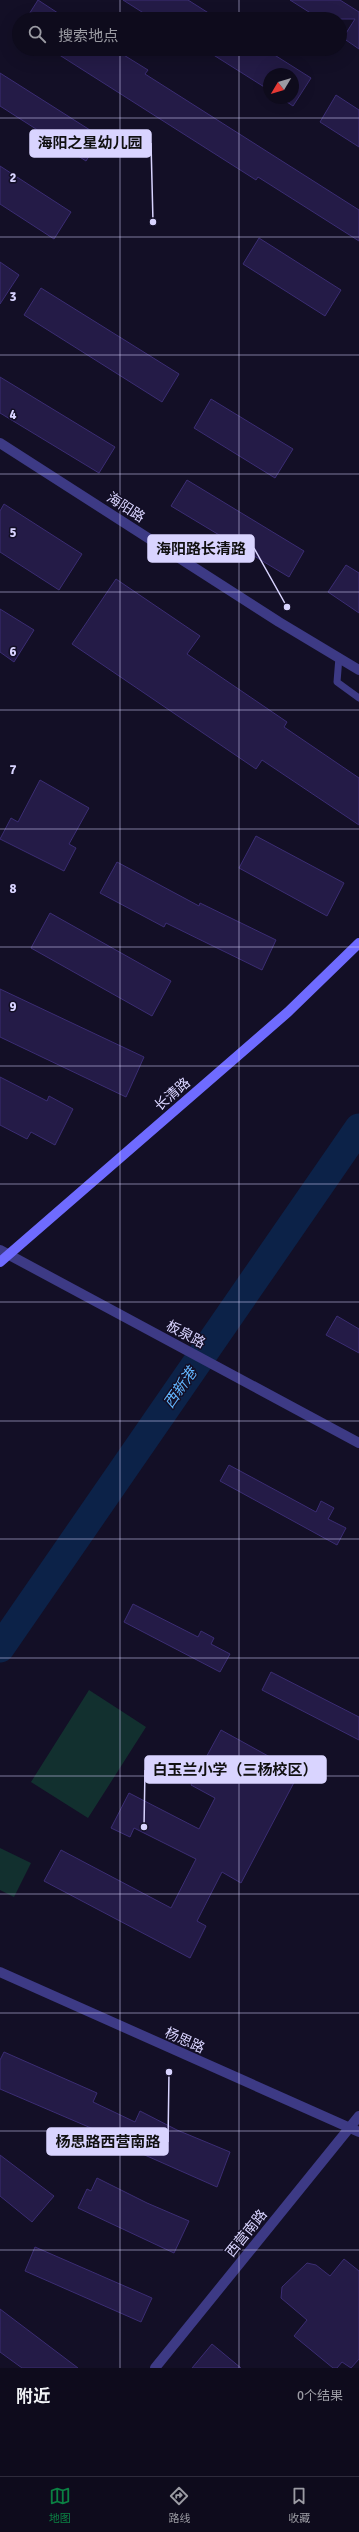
<!DOCTYPE html>
<html lang="zh">
<meta charset="utf-8">
<style>
body{margin:0;font-family:Signika,"Noto Sans SC",sans-serif;background:#1c1929;color:#f1f3f6}
.compass{position:absolute;left:263px;top:68px;width:36px;height:36px;border-radius:50%;background:#0e0b1c;box-shadow:0 4px 16px #0002;rotate:232deg}
.list{margin:0;padding:0;list-style:none}
h2{display:flex;justify-content:space-between;align-items:center;height:52px;margin:0;padding:0 16px;font-size:17px}
h2 small{font-size:13px;font-weight:400;color:#9b9ba3}
.icon{flex:none;width:22px;height:22px;fill:none;stroke:currentColor;stroke-width:2;stroke-linecap:round;stroke-linejoin:round}
.map{position:relative;flex:none;width:359px;height:2368px;overflow:hidden}
.search{position:absolute;background:#0e0b1c;box-shadow:0 4px 16px #0002;left:12px;right:12px;top:12px;height:44px;display:flex;align-items:center;gap:10px;box-sizing:border-box;padding:0 14px;border-radius:22px;color:#9b9ba3;font-size:15px}
.sheet{height:108px;background:#0e0b1c}
nav{display:flex;justify-content:space-around;align-items:center;box-sizing:border-box;height:56px;border-top:1px solid #2e2b3b;background:#0e0b1c;font-size:11px;color:#9b9ba3}
nav a{display:grid;justify-items:center;gap:2px}
nav .on{color:#0b8043}
.map>svg:first-child{display:block}
</style>
<div class="map">
<svg width="359" height="2368" viewBox="0 0 359 2368">
<rect width="100%" height="100%" fill="#130f26"/>
<path fill="#12302f" d="M89,1690l57,37 -58,91 -57,-36z
M0,1848l31,15 -17,34 -14,-7z"/>
<g fill="none" stroke-linecap="round" stroke-linejoin="round">
<path stroke="#0c2248" stroke-width="29" d="M0,1648l359,-520"/>
</g>
<path fill="#241b47" stroke="#3b2d73" d="M38,0l29,19h-41z
M123,0h65l30,19h-65z
M290,0h50l19,12v37l-16,-11 12,-19h-35z
M50,49h64l34,21 -3,4 214,136v31l-101,-64 -2,3z
M204,49h61l46,29 -18,28 -12,-8h12v-24h-24v16z
M0,73l101,64 -15,24 -86,-55z
M336,95l23,15v37l-39,-25z
M0,166l71,46 -17,27 -54,-35z
M259,238l82,52 -16,26 -82,-52z
M0,262l19,13 -19,29z
M41,288l138,86 -17,28 -138,-87z
M0,377l115,70 -16,26 -99,-60z
M211,399l82,50 -18,29 -81,-50z
M187,480l117,71 -15,26 -118,-71z
M4,504l78,50 -23,36 -59,-38v-41z
M346,565l13,8v40l-31,-21z
M116,579l84,57 -13,18 100,68 -3,5 75,51v47l-97,-65 -6,9 -184,-125z
M0,609l34,21 -20,32 -14,-10z
M40,780l49,28 -20,36 7,4 -12,23 -64,-32 11,-21 7,4z
M256,836l88,47 -17,33 -88,-48z
M117,862l82,44 1,-3 76,37 -14,30 -96,-47 -2,4 -64,-34z
M50,913l121,68 -19,35 -121,-68z
M0,989l144,68 -18,40 -126,-60z
M0,1077l47,24 2,-5 24,13 -18,36 -24,-13 -4,7 -27,-14z
M337,1316l22,13v24l-33,-18z
M229,1465l87,47 5,-11 13,7 -6,11 18,9 -9,17 -117,-64z
M133,1604l65,33 3,-6 13,7 -3,6 19,10 -10,18 -96,-50z
M271,1672l88,45v23l-97,-50z
M221,1730l78,43 -58,110 -19,-11 -25,49 9,5 -16,32 -146,-77 17,-31 110,58 25,-49 -62,-31 -4,9 -19,-9 18,-35 70,36 16,-31 -24,-13z
M4,2052l93,41 -4,9 42,20 5,-11 37,19 53,22 -13,35 -113,-50 1,-3 -105,-45v-29z
M0,2155l54,41 -22,26 -32,-26z
M97,2178l50,25 42,18 -15,32 -96,-45 9,-19 4,2z
M35,2247l117,51 -11,24 -116,-51z
M344,2259l15,12v88l-8,9 -9,-6 -5,6h-4l-39,-32 13,-16 -26,-22 1,-11 25,-24 9,2 14,11z
M0,2309l78,59h-56l-22,-16z
M212,2344l29,24h-49z"/>
<g fill="none" stroke-linecap="round" stroke-linejoin="round">
<path stroke="#3d3a85" stroke-width="7" d="M339,657l-2,25 22,16"/>
<path stroke="#3d3a85" stroke-width="10" d="M0,1250l359,193
M155,2368l204,-252"/>
<path stroke="#3d3a85" stroke-width="10" d="M0,443l279,179 80,48
M0,1972l359,160"/>
<path stroke="#6f6bff" stroke-width="10" d="M0,1262l288,-250 71,-69"/>
</g>
<path fill="none" stroke="#d9d4ff" stroke-width="1" stroke-opacity="0.55" d="M120,0v19M239,0v19M120,49v2319M239,49v2319M0,118h359M0,237h359M0,355h359M0,474h359M0,592h359M0,710h359M0,829h359M0,947h359M0,1066h359M0,1184h359M0,1302h359M0,1421h359M0,1539h359M0,1658h359M0,1776h359M0,1894h359M0,2013h359M0,2131h359M0,2250h359"/>
<g text-anchor="middle" stroke-width="3" stroke-linejoin="round" paint-order="stroke">
<g font-size="14" fill="#d9d4ff" stroke="#130f26">
<text transform="translate(126 507) rotate(33)" y="5">海阳路</text>
<text transform="translate(172 1094) rotate(-41)" y="5">长清路</text>
<text transform="translate(186 1334) rotate(28)" y="5">板泉路</text>
<text transform="translate(185 2040) rotate(24)" y="5">杨思路</text>
<text transform="translate(246 2233) rotate(-51)" y="5">西营南路</text>
</g>
<g font-size="15" font-style="italic" fill="#62b6ff" stroke="#130f26">
<text transform="translate(180 1388) rotate(-55)" y="5">西新港</text>
</g>
</g>
<g font-size="13" text-anchor="middle" font-weight="bold" fill="#d9d4ff" stroke="#130f26" stroke-width="3" stroke-linejoin="round" paint-order="stroke">
<text x="13" y="182">2</text>
<text x="13" y="301">3</text>
<text x="13" y="419">4</text>
<text x="13" y="537">5</text>
<text x="13" y="656">6</text>
<text x="13" y="774">7</text>
<text x="13" y="893">8</text>
<text x="13" y="1011">9</text>
</g>
<path fill="none" stroke="#d9d4ff" stroke-width="1.5" d="M153 222L151 143M287 607L254 548M144 1827L145 1770M169 2072L168 2142"/>
<g fill="#d9d4ff" stroke="#130f26" stroke-width="1.5">
<circle cx="153" cy="222" r="4"/>
<circle cx="287" cy="607" r="4"/>
<circle cx="144" cy="1827" r="4"/>
<circle cx="169" cy="2072" r="4"/>
</g>
<g fill="#d9d4ff" stroke="#d9d4ff" stroke-width="1.5">
<rect x="30" y="130" width="121" height="27" rx="4"/>
<rect x="148" y="535" width="106" height="27" rx="4"/>
<rect x="145" y="1756" width="181" height="27" rx="4"/>
<rect x="47" y="2128" width="121" height="27" rx="4"/>
</g>
<g font-size="15" text-anchor="middle" font-weight="bold" fill="#111">
<text x="90" y="148">海阳之星幼儿园</text>
<text x="201" y="554">海阳路长清路</text>
<text x="235" y="1775">白玉兰小学（三杨校区）</text>
<text x="108" y="2147">杨思路西营南路</text>
</g>
</svg>
<svg class="compass" viewBox="-18 -18 36 36"><path d="M0-13l5 13h-10z" fill="#e53935"/><path d="M0 13l5-13h-10z" fill="#9b9ba3"/></svg>
<div class="search"><svg class="icon" aria-label="search" viewBox="0 0 24 24"><circle cx="10" cy="10" r="6"/><path d="M15 15l6 6"/></svg>搜索地点</div>
</div>
<section class="sheet">
<h2>附近<small>0个结果</small></h2>
<ul class="list">
</ul>
</section>
<nav>
<a class="on"><svg class="icon" aria-label="map" viewBox="0 0 24 24"><path d="M3 6l6-2 6 2 6-2v14l-6 2-6-2-6 2zM9 4v14M15 6v14"/></svg>地图</a>
<a><svg class="icon" aria-label="directions" viewBox="0 0 24 24"><path d="M12 3l9 9-9 9-9-9zM9 14v-3h6M13 9l2 2-2 2"/></svg>路线</a>
<a><svg class="icon" aria-label="saved" viewBox="0 0 24 24"><path d="M7 4h10v16l-5-4-5 4z"/></svg>收藏</a>
</nav>
